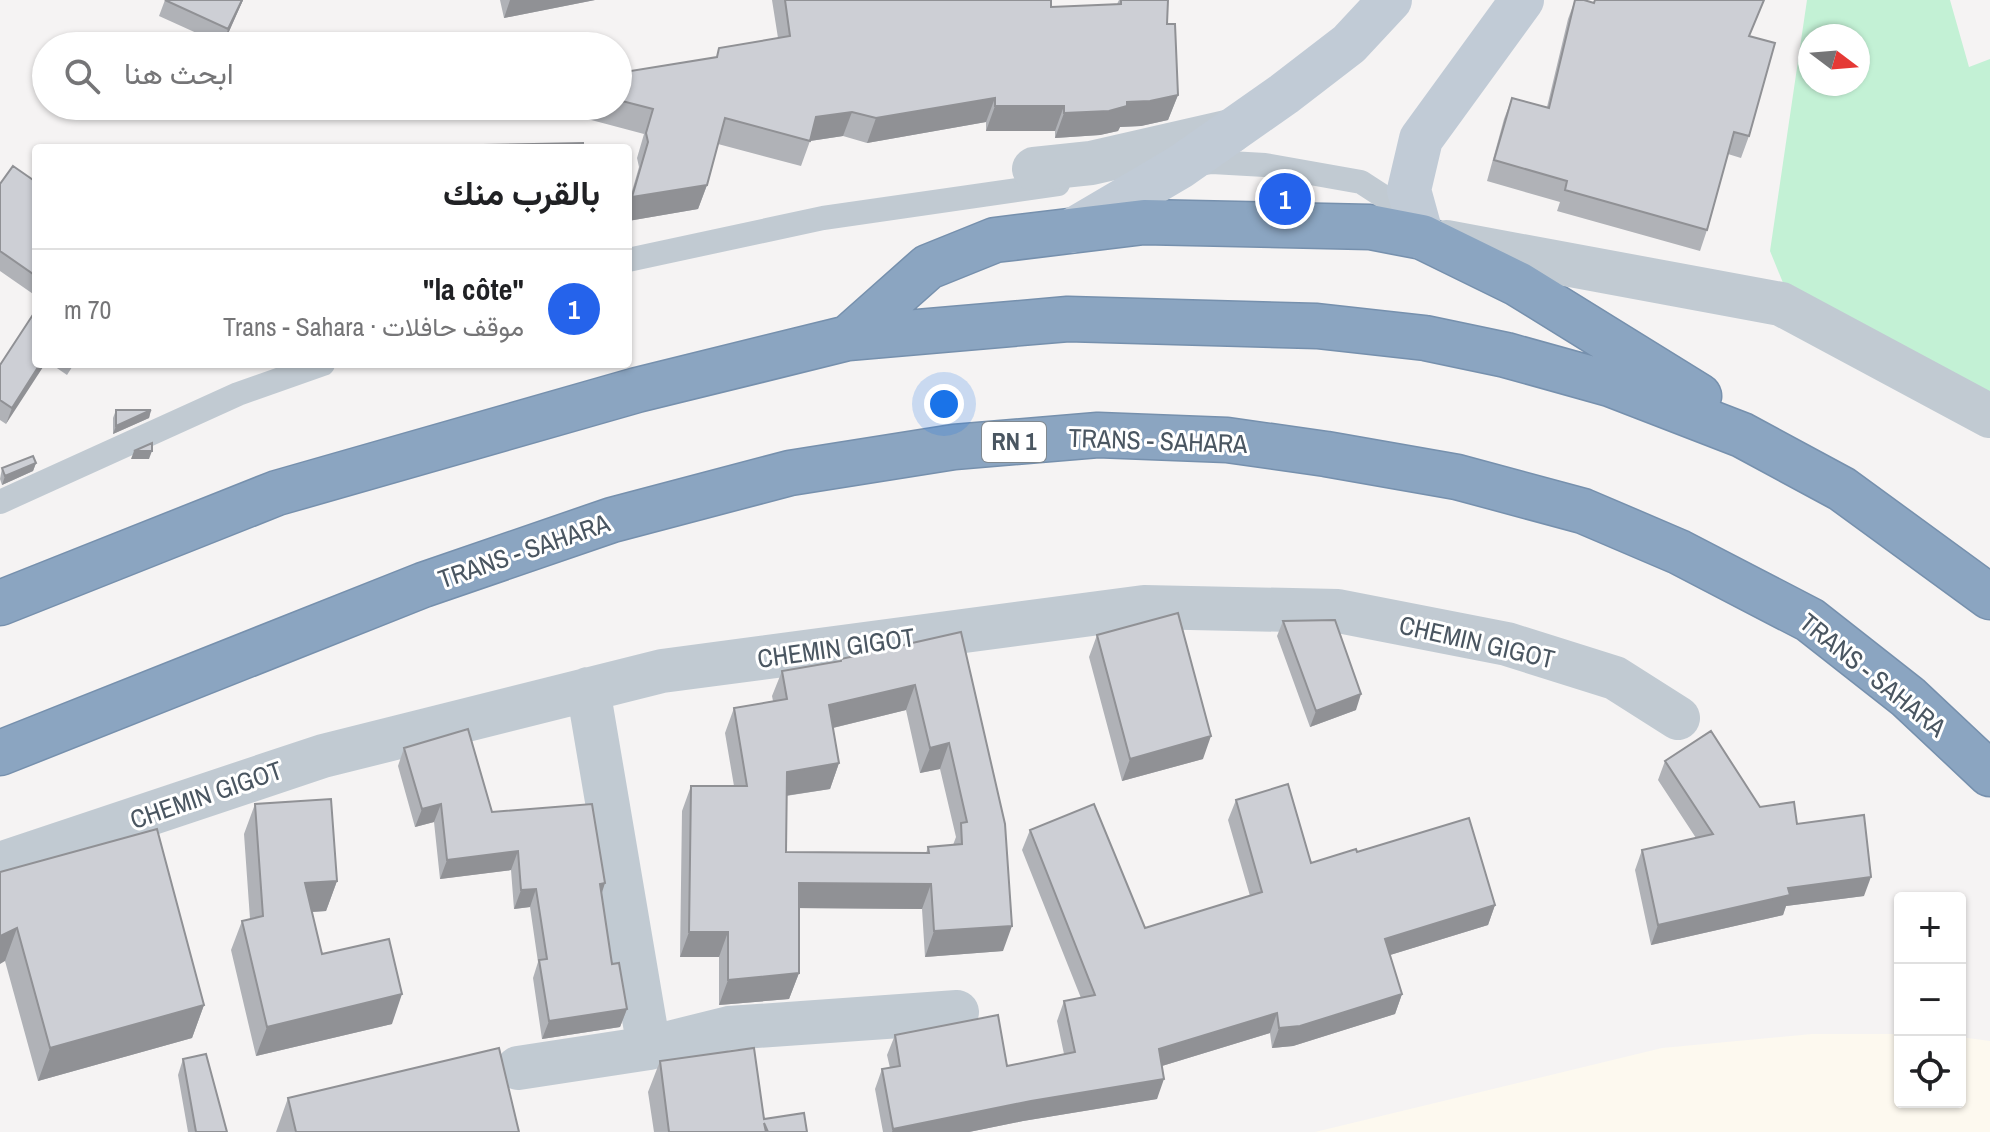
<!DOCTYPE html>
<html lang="ar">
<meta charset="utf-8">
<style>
body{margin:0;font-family:"Archivo Narrow",Vazirmatn,sans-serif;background:#f2f2f2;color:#202124;direction:rtl}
.controls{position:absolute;right:24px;bottom:24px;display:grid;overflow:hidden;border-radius:8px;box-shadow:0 2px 6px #0004}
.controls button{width:72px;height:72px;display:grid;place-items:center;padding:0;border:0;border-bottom:2px solid #e0e0e0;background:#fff;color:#202124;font:40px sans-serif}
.compass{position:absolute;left:1798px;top:24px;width:72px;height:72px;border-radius:50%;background:#fff;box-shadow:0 2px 6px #0004;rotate:106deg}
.you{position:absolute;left:944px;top:404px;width:28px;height:28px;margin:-20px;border:6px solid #fff;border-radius:50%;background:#1a73e8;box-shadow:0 0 0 12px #1a73e833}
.badge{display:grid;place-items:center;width:52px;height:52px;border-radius:50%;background:#2563eb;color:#fff;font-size:26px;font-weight:700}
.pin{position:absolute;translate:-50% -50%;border:4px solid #fff;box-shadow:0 2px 8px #0006}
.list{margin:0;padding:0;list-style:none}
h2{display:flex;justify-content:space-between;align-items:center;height:104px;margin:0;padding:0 32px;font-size:34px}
h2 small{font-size:26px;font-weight:400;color:#757577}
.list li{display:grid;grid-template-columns:52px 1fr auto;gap:24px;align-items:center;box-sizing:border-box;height:120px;padding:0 32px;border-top:2px solid #e0e0e0}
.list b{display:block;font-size:30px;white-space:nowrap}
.list p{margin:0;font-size:26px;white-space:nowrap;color:#757577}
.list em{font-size:26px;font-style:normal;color:#757577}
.icon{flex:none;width:44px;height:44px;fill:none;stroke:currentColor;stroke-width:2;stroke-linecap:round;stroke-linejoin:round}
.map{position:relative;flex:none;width:1990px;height:1132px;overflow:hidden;direction:ltr}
.search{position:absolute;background:#fff;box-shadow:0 2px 6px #0004;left:32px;top:32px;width:600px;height:88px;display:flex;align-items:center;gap:20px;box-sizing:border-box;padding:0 28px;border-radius:44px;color:#757577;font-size:30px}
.panel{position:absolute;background:#fff;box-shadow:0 2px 6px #0004;left:32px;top:144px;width:600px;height:224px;border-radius:8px;direction:rtl}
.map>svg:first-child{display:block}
</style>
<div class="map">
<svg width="1990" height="1132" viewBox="0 0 1990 1132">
<rect width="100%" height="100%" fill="#f5f3f3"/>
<path fill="#fdf9ef" d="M1812,1034h88v68h60v-65l30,4v91h-675l347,-84z"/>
<path fill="#c3f1d5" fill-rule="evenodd" d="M1807,0h143l19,67 21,-8v345l-202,-109 -18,-44zM1810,36h48v48h-48z"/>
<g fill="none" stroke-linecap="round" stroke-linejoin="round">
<defs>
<path id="highway" d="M848,338l80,-71 67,-27 149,-18 226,5 52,10 96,47 181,112
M0,603l277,-110 360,-103 211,-52 220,-19 249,7 108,12 81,17 104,29 132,51 100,54 148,108
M0,753l423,-168 189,-65 178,-47 164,-26 144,-12 129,5 99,14 131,23 126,34 96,41 131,68 98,77 82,77"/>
</defs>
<use href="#highway" stroke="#7690ad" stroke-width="47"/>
<path stroke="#c1cad2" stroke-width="24" d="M1193,165l19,-3 53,3 96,17 37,24 13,17
M628,260l195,-42 235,-34
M0,502l238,-108 85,-30"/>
<path stroke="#c1cad2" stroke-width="44" d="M1034,169l57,-6 140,-32
M1446,242l335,62 209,112
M588,689l61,359
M0,864l323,-108 339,-85 482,-64 194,4 169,33 108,34 63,40
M518,1068l131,-20 80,-20 228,-16"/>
<path stroke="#c1cbd6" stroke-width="44" d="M1071,231l109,-64 104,-73 65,-50 41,-44
M1422,237l-13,-47 12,-51 101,-139"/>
<use href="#highway" stroke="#8ba5c1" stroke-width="44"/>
</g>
<path fill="#b0b2b7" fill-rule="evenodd" d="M165,0h78l-20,45 -64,-29z
M500,0h95l-91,18z
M772,0h279v7l66,-3 2,-4h49l-1,24 11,71 -10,25 -27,6 -21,1 -2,4 -18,4 -45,3v-7h-69v-9l-119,21 -24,-7 -33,5 -9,25 -83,-22 -11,41 -9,24 -70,12v-16l11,-38 -2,-9 7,-24 -98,-26 1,-2h71v-33l98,-16 62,-19z
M1575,0l175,37 -1,99 -8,22 -13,-4 -21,76 -7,21 -143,-40 3,-9 -73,-21 17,-62 8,-21 35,9 21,-88z
M36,182v114l-36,-25v-87z
M36,364l-30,60 -6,-4v-55z
M51,364h23l-7,11z
M116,410h35l-2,8 -36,16v-16z
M36,463l-3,8 -31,14 -2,-6 2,-11z
M1283,621l73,89 -46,17 -33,-91z
M961,632l42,319 -78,6 -3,-48 -123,-1v65l-10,26 -70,6v-48h-39l2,-146 9,-25h43l-9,-53 9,-25 39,-7 -1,-5 10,-25 58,-10 1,-2zM906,710l14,63 20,-4 16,68 -3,8 -25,2 -2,6 -140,-1v-56l44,-7 9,-26 -6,-35z
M1097,635l106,124 -81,22 -33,-124z
M404,748l197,147 11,69 15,45 -7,18 -78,12 -9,-61 5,-16 -8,-55 -16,2 -3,-39 -71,9 -6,-57 -19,5 -17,-61z
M1665,761l132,63 67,72 -78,10 -3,9 -132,30 -16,-75 7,-20 54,-12 -38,-58z
M1236,800l75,63 46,-11 138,53 -7,20 -98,30 12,39 -7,20 -102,32 -21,2 -2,-15 -108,33 -5,33 -134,22 -54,11h-86l-8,-43 7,-20 8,-1 -3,-13 8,-20 112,31 57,-12 -7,-33 7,-20 17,-3 -59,-148 8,-20 115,98 105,-32 -22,-76z
M255,804l82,77 -11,30 -14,1 10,42 70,70 -136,32 -25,-106 11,-29 8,-2 -6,-85z
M0,872l204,133 -12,33 -154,43 -33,-120z
M183,1059l44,73h-39l-10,-57z
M660,1061l104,58 43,13h-153l-6,-40z
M288,1098l231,34h-243z"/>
<path fill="#909195" d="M242,0h1l-20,45 5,-16z
M510,0h85l-91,18z
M1178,95l-10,25 -27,6 -21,1 -2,4 -18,4 -45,3 9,-25z
M995,98l-9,24 -119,21 9,-25z
M995,106h69l-9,25h-69z
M852,112l-9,24 -33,5 6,-24z
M707,185l-9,24 -70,12v-13l4,-11z
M40,364h5l-39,60 6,-16z
M151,410l-2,8 -36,16 3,-8z
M134,451h18l-3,8h-18z
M36,463l-3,8 -31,14 3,-9z
M915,685l-9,25 -86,21 9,-26z
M1361,694l-5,16 -46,17 6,-16z
M1211,736l-8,23 -81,22 8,-22z
M949,743l-9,26 -20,4 10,-25z
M839,763l-9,26 -53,8 10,-25z
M441,804l-7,18 -19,5 7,-18z
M518,851l-7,19 -71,9 7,-19z
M1871,877l-7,19 -78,10 -3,9 -132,30 7,-20 130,-37z
M337,881l-11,30 -31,2 10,-30z
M605,883l-6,19 1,-18z
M799,883l132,1 -9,25 -132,-1z
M536,889l-6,18 -16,2 7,-19z
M1495,905l-7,20 -111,34 8,-20z
M1012,926l-9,25 -78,6 9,-26z
M17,928l-12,33 -5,3v-28z
M689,932h39l-9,25h-39z
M799,973l-10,26 -70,6 9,-25z
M402,994l-10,30 -136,32 11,-29z
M1402,994l-7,20 -102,32 -21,2 7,-20z
M204,1005l-12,33 -154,43 12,-33z
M627,1009l-7,18 -78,12 7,-18z
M1277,1013l-7,20 -118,36 7,-20z
M1164,1079l-7,20 -134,22 -54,11h-77l1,-3 138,-28z"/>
<path fill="#cdcfd5" stroke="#909195" stroke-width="2" fill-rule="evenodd" d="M165,0h77l-14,29z
M785,0h266v7l70,-3v-4h47l-1,24h8l3,71 -28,6 -23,1v4l-18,5 -45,2v-7h-69v-8l-119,20 -24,-6 -36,5 -6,24 -85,-23 -18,67 -75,12 16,-55 -2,-9 7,-24 -35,-9v-27l99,-16 2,-9 71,-12z
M1575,0h9l10,3 1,-3h169l-15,36 26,7 -26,93 -15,-4 -27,98 -142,-40 2,-9 -73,-21 18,-62 37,10z
M583,143v5h-99v-3z
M13,166l23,16v94l-36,-25v-67z
M36,310v54h4l-28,44 -12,-8v-35z
M116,410h35l-35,16z
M152,443v8h-18z
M33,456l3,7 -31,13 -3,-8z
M1178,613l33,123 -81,23 -33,-124z
M1335,620l26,74 -45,17 -33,-90z
M961,632l44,192 7,102 -78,5 -3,-47 -132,-1v90l-71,7v-48h-39l2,-146h56l-13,-78 53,-9 -5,-28 59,-10v-2zM915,685l15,63 19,-5 18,79 -6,1 1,21 -34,3 1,6 -143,-1 1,-80 52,-9 -10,-58z
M468,729l24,83 100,-8 13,79 -5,1 12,80 7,-1 8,46 -78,12 -10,-61 8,-1 -11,-70 -15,1 -3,-39 -71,9 -6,-56 -19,5 -18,-61z
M1711,731l49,76 34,-5 3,22 67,-9 7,62 -83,11 2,7 -132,30 -16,-75 71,-16 -48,-73z
M1288,784l23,79 45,-14 1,3 112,-34 26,87 -110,34 17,55 -102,32 -21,2 -2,-15 -118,36 5,30 -133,22 -138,28 -11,-60 18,-3 -5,-31 103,-20 9,51 68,-14 -11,-51 31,-6 -65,-165 64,-26 51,124 117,-36 -26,-92z
M331,799l6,82 -32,2 17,71 67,-15 13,55 -135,33 -25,-106 21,-5 -8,-112z
M157,829l47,176 -154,43 -33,-120 -17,8v-64z
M499,1048l20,84h-223l-8,-34z
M754,1048l10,71 40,-6 3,19h-39l-4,-9 2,9h-97l-9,-71z
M206,1054l21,78h-31l-13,-73z"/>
<g text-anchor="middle" stroke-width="6" stroke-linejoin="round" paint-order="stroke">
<rect fill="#fff" stroke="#808990" stroke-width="2" x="982" y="422" width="64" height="40" rx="6"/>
<g font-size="24" font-weight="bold" fill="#4a5661">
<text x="1014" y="450">RN 1</text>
</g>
<g font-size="26" fill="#4a5661" stroke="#fff">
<text transform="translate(1158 441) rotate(2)" y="9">TRANS - SAHARA</text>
<text transform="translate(524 551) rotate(-19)" y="9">TRANS - SAHARA</text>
<text transform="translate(1477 642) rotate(13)" y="9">CHEMIN GIGOT</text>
<text transform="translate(836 648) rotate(-8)" y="9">CHEMIN GIGOT</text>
<text transform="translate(1873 675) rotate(39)" y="9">TRANS - SAHARA</text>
<text transform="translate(206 795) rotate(-19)" y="9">CHEMIN GIGOT</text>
</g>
</g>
</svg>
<div class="controls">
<button>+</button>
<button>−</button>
<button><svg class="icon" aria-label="locate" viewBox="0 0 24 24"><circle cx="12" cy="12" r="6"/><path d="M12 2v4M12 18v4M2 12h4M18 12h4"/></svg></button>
</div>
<svg class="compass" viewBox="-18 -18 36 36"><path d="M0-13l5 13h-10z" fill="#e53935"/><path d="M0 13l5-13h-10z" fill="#757577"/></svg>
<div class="you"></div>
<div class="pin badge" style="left:1285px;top:199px">1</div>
<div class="search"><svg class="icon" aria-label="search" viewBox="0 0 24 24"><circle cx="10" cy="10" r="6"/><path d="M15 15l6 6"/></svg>ابحث هنا</div>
<section class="panel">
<h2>بالقرب منك<small></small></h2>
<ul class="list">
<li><span class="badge">1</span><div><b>&quot;la côte&quot;</b><p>موقف حافلات · Trans - Sahara</p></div><em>70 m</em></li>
</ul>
</section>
</div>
